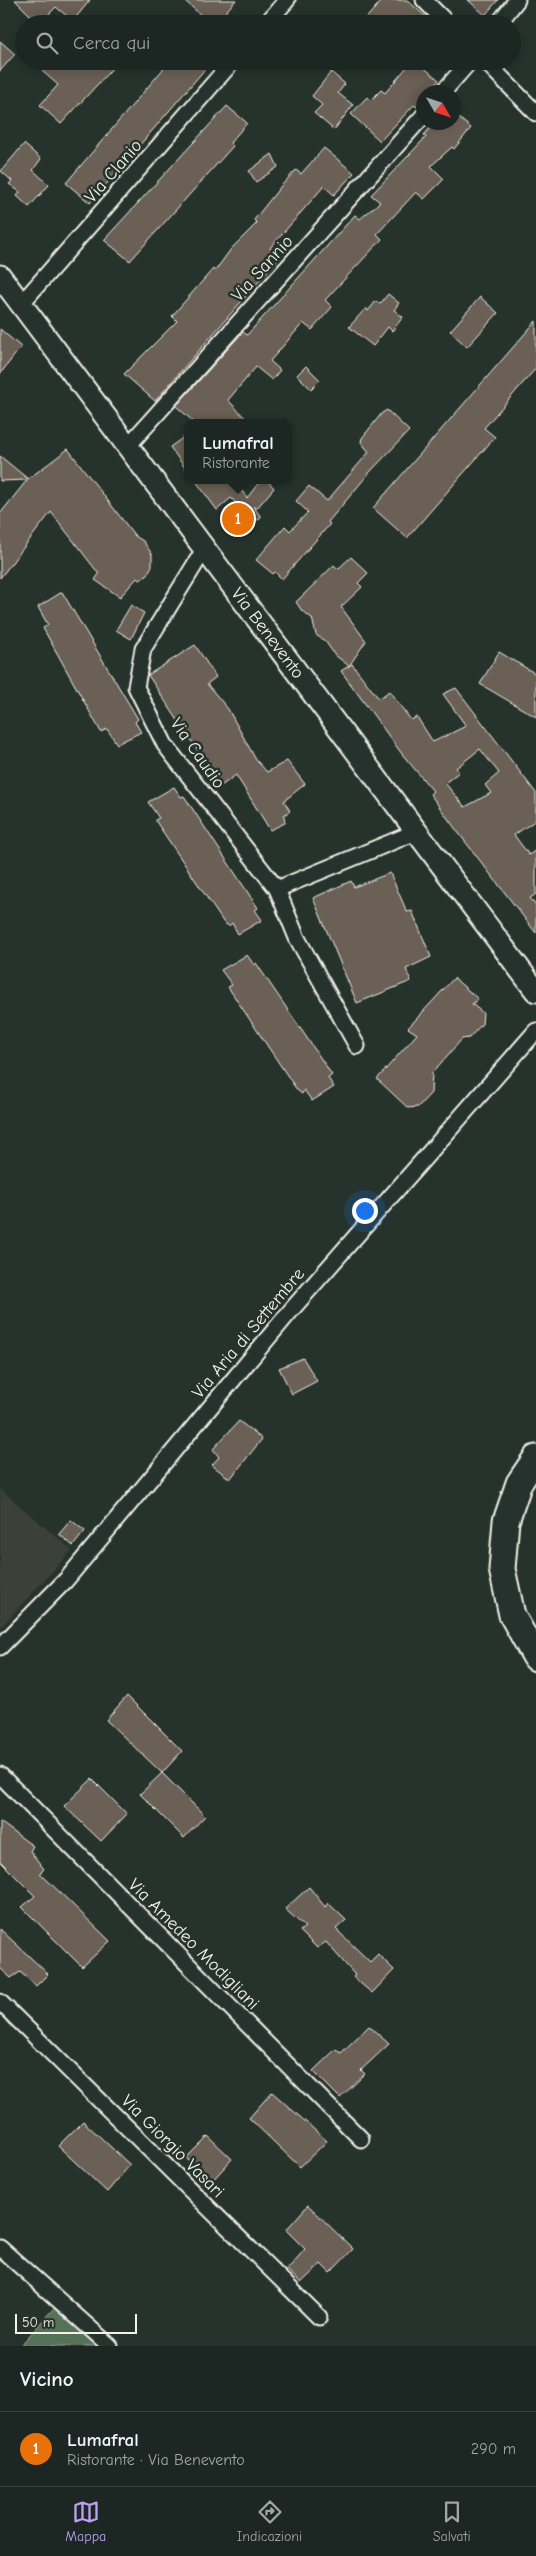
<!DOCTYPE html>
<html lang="it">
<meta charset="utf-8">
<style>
body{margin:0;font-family:"Comic Neue",sans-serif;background:#29322f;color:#f1f3f6}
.compass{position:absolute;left:416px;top:85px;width:45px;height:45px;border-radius:50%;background:#1c2622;box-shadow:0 2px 12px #0003;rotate:129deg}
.scale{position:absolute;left:15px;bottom:12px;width:122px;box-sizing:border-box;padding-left:5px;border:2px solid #f4f1e8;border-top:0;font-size:14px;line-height:18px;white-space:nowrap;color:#f4f1e8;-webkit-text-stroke:4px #26332d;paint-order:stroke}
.you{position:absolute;left:364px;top:1210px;width:18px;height:18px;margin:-12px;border:4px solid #fff;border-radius:50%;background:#1a73e8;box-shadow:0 0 0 8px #1a73e833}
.badge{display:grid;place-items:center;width:32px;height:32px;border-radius:50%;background:#bca0f2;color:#fff;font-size:16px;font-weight:700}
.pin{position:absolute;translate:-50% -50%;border:2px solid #fff;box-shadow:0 1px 5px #0006}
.popup{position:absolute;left:184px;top:419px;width:108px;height:65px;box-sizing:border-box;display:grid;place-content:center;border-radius:10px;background:#1c2622;filter:drop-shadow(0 1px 4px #0005);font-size:16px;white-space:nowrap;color:#a0a5a5}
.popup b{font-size:19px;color:#f1f3f6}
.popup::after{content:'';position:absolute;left:50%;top:100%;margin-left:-10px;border:10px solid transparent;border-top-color:#1c2622}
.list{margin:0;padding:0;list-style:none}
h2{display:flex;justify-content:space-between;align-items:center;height:65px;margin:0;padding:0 20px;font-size:21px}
h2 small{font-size:16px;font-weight:400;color:#a0a5a5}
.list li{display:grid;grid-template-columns:32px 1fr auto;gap:15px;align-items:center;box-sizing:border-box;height:75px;padding:0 20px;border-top:1px solid #3a4340}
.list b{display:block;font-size:19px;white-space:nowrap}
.list p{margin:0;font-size:16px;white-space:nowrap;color:#a0a5a5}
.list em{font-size:16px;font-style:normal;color:#a0a5a5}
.icon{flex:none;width:28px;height:28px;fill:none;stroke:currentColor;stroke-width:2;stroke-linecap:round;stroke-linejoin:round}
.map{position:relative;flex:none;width:536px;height:2346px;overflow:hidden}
.search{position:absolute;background:#1c2622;box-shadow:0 2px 12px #0003;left:15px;right:15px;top:15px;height:55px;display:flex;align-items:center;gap:12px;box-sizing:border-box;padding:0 18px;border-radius:28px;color:#a0a5a5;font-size:19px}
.sheet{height:140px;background:#1c2622}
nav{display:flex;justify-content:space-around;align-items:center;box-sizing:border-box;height:70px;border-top:1px solid #3a4340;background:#1c2622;font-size:14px;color:#a0a5a5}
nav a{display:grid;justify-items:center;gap:2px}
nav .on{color:#bca0f2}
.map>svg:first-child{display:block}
</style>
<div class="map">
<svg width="536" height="2346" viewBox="0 0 536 2346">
<rect width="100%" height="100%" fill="#26332d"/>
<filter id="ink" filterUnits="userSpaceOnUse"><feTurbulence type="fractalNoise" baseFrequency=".02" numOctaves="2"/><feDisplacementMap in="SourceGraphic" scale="10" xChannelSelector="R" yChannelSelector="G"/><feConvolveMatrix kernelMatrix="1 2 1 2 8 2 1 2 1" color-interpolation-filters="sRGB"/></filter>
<g filter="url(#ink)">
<path fill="#3b4039" d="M0,1489l72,61 -72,78z"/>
<path fill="#547158" stroke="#a4b1a0" d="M54,2308l43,38h-77z"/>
<path fill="#6b6055" stroke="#f4f1e8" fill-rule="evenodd" d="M15,0h75l-17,21 -17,-14 -17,17z
M184,0h52l-21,24h-4z
M382,0h25l19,17 -6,7h-59z
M468,0h30l-13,15z
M0,41l15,13 -15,17z
M51,61h68l-58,63 -21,-19 18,-20 -16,-14z
M170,61h42l-122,142 -24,-20z
M412,61h4l23,19 -10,12h-5v6l-8,9 -2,-2 -34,36 -29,-27 16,-17 4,3 10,-10 4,3z
M331,72l14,12 -7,9 15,12 -19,25 -20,-17 8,-8 -10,-9z
M227,106l20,17 -17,20 3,3 -103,115 -26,-21z
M454,114l17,14 -17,21 -2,-2 -21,19 13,13 -20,20 -8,-7 -39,42 5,5 -57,61 7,7 -20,23 -9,-7 -33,38 10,9 -8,10 -16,-13 -28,33 22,23h-55l-19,-17 67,-74 4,3 108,-120 5,4 20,-17 -9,-7 55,-58 -2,-2 11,-13h19z
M24,144l17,15 -8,11 16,15 -20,22 -12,-11 3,-4 -11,-8 3,-3 -11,-10z
M324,148l30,25 -20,22 -10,-9 -54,62 10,9 -125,144 -31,-27 53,-53 -5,-5 41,-47 2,2 16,-22 26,-26 -3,-3 27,-34 15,-16 5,4z
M272,154l6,13 -22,15 -7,-11z
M388,294l11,9 -5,7 9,7 -11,14 -4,-4 -15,19 -24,-19 17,-19 2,3 8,-10 4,3z
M480,297l18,16 -31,34 -17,-16z
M536,321v47l-52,60 11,9 -88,101 -34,-30z
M0,329l21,18 -21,27z
M306,366l14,14 -9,9 -14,-14z
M387,410l22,21 -39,41 -42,50 2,2 -48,55 -7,-7 -2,2 -17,-14 29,-34 5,5 18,-19 -12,-11 13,-15 18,15 42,-49 -8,-10 1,-4 20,-25z
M188,434v38l-18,-25z
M68,449l67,87 8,5 9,13v12l-6,10 -6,4 -3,-2 -17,19 -25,-17 4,-6 -48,-62 -51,66v-64l27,-34 -27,1v-25l28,23z
M195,480h39l13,18 14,-18h6l7,8 -18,21 -3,-3 8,11 -6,5 -24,-24 -14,12z
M351,557l17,16 -10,10 4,4 -21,20 25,34 -17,25 -14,-11 -10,-14 -9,-6 -4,-17 -10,-7 -6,-9 38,-37 4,4z
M62,592l76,127 -3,3 6,10 -24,12 -10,-15 -6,3 -58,-104 5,-3 -10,-18z
M131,605l13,8 -13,26 -15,-9z
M195,645l21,32 -9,7 21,25 28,51 11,12 20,-11 18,23 -21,17 6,10 -6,4 1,8 -15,7 -34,-55 -15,11 -73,-111z
M499,652l37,22v43l-56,-33z
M352,664l27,35 10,-8 22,29 6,-3 16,25 33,-16 -23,-32 13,-6 80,105v27l-22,15 15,20 7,-5v44l-6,4 6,8v27l-79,-102 -27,-37 3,-3 -31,-37 -61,-83zM480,749l19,24 -14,12 6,8 -26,14 -20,-24 14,-11 -3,-4z
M174,787l7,10 3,-1 74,112 -3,2 7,10 -24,14 -6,-11 -3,3 -5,-3 -69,-103 4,-2 -11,-16z
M390,873l17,39 5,-1 19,46 -25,12 5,12 -54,22 -44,-105 38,-17 3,6z
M247,955l7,10 2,-2 76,112 -4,3 6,9 -22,14 -8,-11 -2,4 -5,-4 -69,-103 4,-2 -11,-15z
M454,978l24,21 -6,5 11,9 -1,11 -13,14 -7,1 -30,34 -1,20 -13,14 -10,1 -31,-29 40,-45 -9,-6z
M303,1358l14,23 -25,13 -13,-26z
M239,1421l23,18 -32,40 -18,-14 7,-8 -6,-8z
M71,1520l14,11 -12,15 -14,-12z
M127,1696l55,55 -20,22 -56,-53z
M162,1773l43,43 -21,22 -44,-44z
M92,1779l35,35 -26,27 -37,-35z
M0,1822l33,24 -3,5 14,18 -4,4 70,68 -28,26 -60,-60 13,-11 -35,-35z
M309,1887l16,20 3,-4 18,17 -10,9 34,33 8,-8 16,16 -22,23 -19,-16 2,-2 -29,-33 -9,6 -17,-17 5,-4 -20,-18z
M0,1929l48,45 -12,12 -16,-14 -9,6 -11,-10z
M369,2026l20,18 -28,26 4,4 -25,24 -27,-27 23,-22 5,4z
M272,2092l55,49 -27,26 -51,-49z
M83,2121l47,44 -23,27 -49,-46z
M208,2136l24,23 -21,23 -25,-24z
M308,2205l45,44 -23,24 -9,-9 -20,19 -14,-13 18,-21 -19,-19z"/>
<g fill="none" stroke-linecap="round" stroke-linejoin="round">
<defs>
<path id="minor" d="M424,0l24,24
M266,24l21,-24
M498,24l19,-24
M485,61l51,52
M443,92l27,-31
M21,304l212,-243
M128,446l296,-331
M205,548l-62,101 -7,38 29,58 112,144 20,49 60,108
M277,889l139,-57
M0,1647l66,-67 227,-272 243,-277
M0,1775l361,364
M0,2002l319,315
M0,2248l110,98"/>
<path id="secondary" d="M0,276l536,715"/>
<path id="trunk" d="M536,1458l-17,25 -13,38 -4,48 10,46 24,43"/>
</defs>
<use href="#minor" stroke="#f4f1e8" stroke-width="19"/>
<use href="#secondary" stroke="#f4f1e8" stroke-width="25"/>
<use href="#trunk" stroke="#f4f1e8" stroke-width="29"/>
<use href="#minor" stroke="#26332d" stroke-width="15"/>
<use href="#secondary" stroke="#26332d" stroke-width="21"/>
<use href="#trunk" stroke="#26332d" stroke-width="25"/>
</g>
</g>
<g text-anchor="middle" stroke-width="5" stroke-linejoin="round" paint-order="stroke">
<g font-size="18" fill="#f4f1e8" stroke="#26332d">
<text transform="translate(113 171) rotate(-49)" y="6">Via Clanio</text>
<text transform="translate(262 268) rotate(-48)" y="6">Via Sannio</text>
<text transform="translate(268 633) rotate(53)" y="6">Via Benevento</text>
<text transform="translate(198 753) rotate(55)" y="6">Via Caudio</text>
<text transform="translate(248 1333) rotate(-50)" y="6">Via Aria di Settembre</text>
<text transform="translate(194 1944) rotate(45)" y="6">Via Amedeo Modigliani</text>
<text transform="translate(173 2146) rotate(45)" y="6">Via Giorgio Vasari</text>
</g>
</g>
</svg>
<svg class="compass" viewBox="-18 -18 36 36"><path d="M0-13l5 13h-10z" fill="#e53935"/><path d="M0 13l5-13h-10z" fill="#a0a5a5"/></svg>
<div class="scale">50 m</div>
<div class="you"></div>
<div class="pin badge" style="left:238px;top:519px;background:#e8710a">1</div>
<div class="popup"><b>Lumafral</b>Ristorante</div>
<div class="search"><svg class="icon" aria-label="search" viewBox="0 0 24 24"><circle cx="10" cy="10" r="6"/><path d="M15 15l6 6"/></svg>Cerca qui</div>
</div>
<section class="sheet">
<h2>Vicino<small></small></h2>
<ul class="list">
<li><span class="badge" style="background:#e8710a">1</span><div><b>Lumafral</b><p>Ristorante · Via Benevento</p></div><em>290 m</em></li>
</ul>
</section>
<nav>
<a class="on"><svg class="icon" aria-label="map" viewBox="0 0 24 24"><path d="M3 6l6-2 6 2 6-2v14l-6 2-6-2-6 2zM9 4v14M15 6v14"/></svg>Mappa</a>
<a><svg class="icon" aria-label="directions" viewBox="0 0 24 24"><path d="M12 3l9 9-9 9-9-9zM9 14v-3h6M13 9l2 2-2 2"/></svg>Indicazioni</a>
<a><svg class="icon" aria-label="saved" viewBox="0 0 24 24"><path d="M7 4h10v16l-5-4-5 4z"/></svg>Salvati</a>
</nav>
